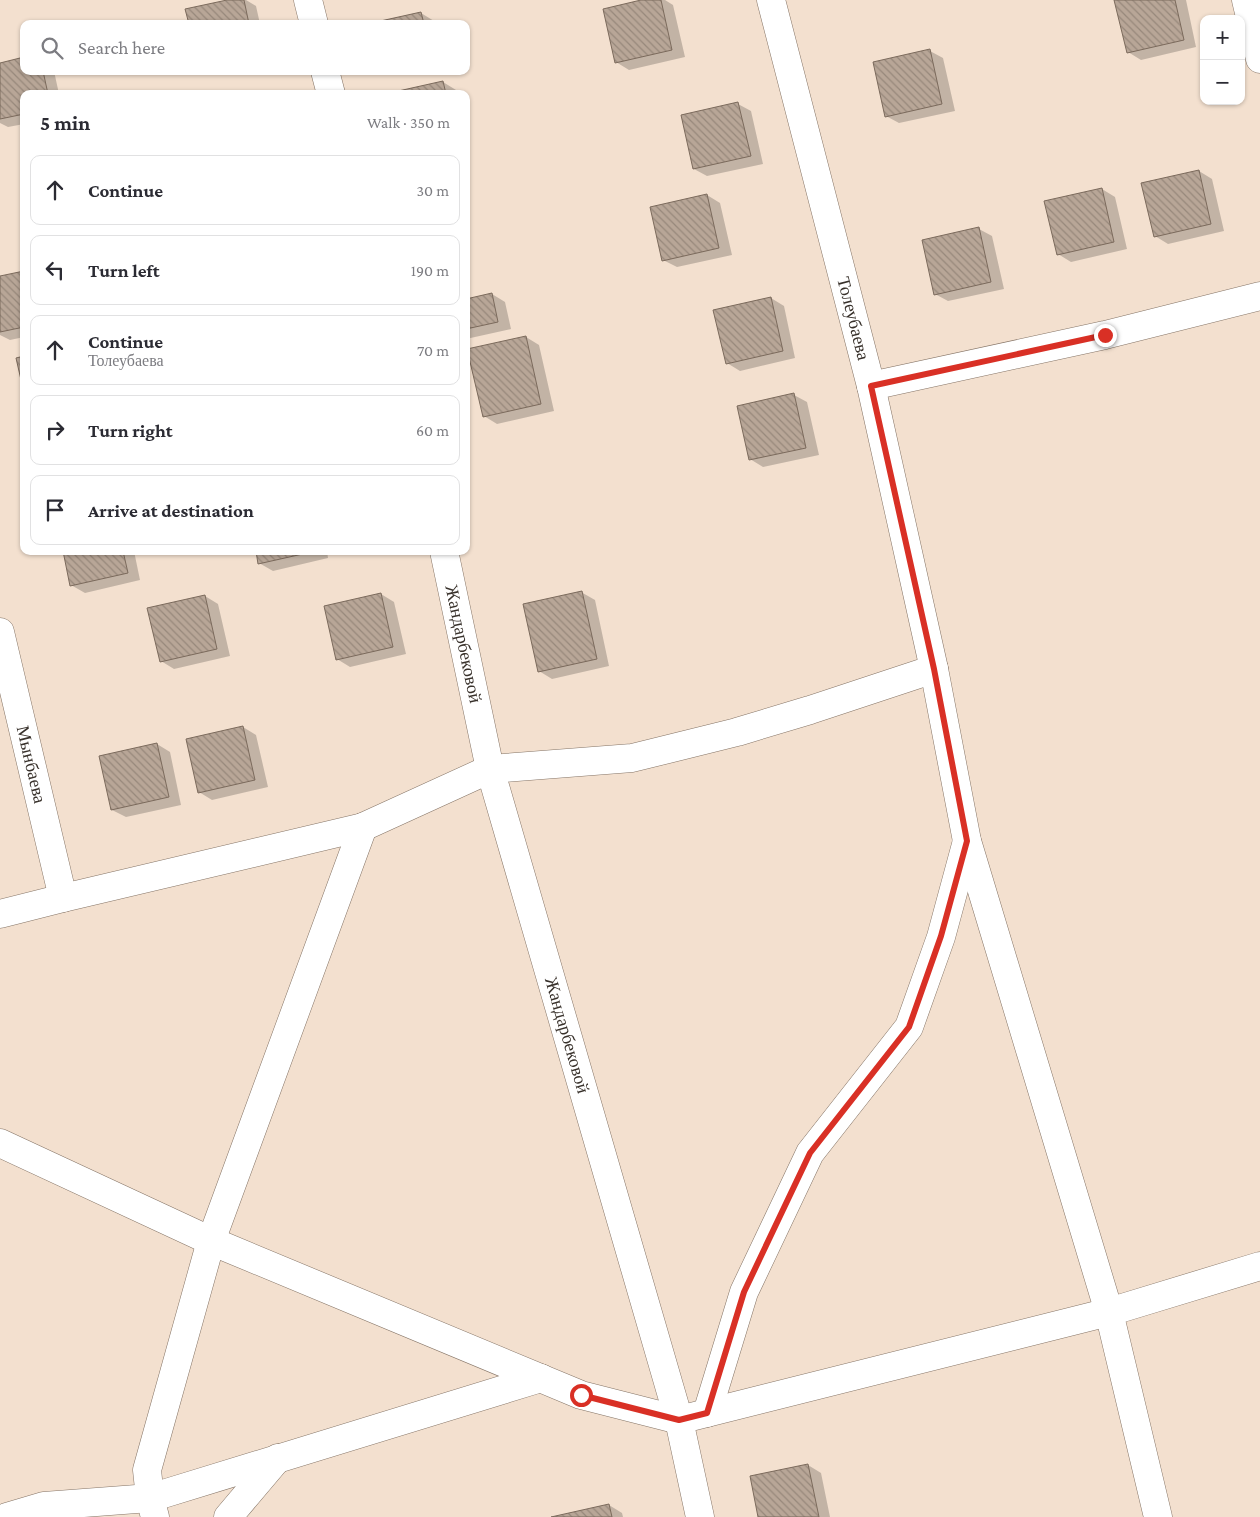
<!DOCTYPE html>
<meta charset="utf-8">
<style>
body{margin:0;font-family:"Crimson Pro",serif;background:#f7f7f7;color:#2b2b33}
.controls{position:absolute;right:15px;top:15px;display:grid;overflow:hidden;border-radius:10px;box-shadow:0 1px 4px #0004}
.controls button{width:45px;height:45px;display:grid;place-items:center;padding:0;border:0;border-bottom:1px solid #e1e1e2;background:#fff;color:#2b2b33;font:25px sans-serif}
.stop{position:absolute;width:15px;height:15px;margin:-11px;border:4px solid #d93025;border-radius:50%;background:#fff}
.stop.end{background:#d93025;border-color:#fff;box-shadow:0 1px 5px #0008}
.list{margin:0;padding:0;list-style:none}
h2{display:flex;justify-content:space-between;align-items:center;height:65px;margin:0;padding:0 20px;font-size:21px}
h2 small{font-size:16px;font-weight:400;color:#7c7c81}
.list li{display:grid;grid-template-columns:32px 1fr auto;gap:15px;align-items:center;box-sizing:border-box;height:70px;margin:0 10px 10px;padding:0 10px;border:1px solid #e1e1e2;border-radius:10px}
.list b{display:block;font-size:19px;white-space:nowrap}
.list p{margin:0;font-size:16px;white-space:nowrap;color:#7c7c81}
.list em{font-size:16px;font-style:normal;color:#7c7c81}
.icon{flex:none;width:28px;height:28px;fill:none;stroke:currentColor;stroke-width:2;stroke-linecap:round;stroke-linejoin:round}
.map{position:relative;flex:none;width:1260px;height:1517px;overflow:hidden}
.search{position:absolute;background:#fff;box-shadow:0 1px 4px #0004;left:20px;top:20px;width:450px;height:55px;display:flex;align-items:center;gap:12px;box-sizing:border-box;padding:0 18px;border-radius:10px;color:#7c7c81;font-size:19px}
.panel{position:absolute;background:#fff;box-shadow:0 1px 4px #0004;left:20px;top:90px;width:450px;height:465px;border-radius:10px}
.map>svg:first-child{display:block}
</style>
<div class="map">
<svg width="1260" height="1517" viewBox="0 0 1260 1517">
<defs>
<pattern id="building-back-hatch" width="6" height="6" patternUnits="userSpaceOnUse" patternTransform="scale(1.25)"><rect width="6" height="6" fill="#b8a697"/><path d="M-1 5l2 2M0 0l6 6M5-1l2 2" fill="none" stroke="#97887b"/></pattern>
</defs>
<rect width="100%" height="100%" fill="#f3e0cf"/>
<path fill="#0003" d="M233,0h13l10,6 4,18h-70z
M647,0h18l8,5 12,52 -56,13 -13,-8z
M1116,0h70l10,47 -55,13 -13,-8z
M421,13l13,8 1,3h-62z
M930,51l13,7 12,53 -56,12 -13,-7z
M0,64l24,7h30l5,23h-35v30l-16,3 -8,-4z
M443,82l13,8 1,4h-67z
M738,104l13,7 12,53 -56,12 -13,-7z
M1199,171l13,8 12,52 -56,13 -13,-8z
M1102,189l13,8 12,52 -56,13 -13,-8z
M707,195l13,8 12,52 -55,12 -14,-7z
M979,229l13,7 12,53 -56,12 -13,-7z
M24,272v65l-14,3 -10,-5v-58z
M492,294l13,8 6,27 -45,10v-39z
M771,298l13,8 11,52 -55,13 -13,-8z
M526,337l13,8 15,66 -57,13 -13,-8z
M794,395l13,7 12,53 -56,12 -13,-8z
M64,551h70l6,29 -55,13 -14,-8z
M257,551h70l1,7 -55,13 -14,-8z
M581,592l14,8 14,66 -57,13 -13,-8z
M381,594l13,8 12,52 -56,13 -13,-8z
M205,596l13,8 12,52 -56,13 -13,-8z
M243,727l13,8 12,52 -56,13 -13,-8z
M157,744l13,8 11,53 -55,12 -14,-7z
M808,1465l13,8 9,44h-71z
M609,1505l13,8 1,4h-68z"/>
<path fill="url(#building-back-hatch)" stroke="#7b6a5c" d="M227,0h17l5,24h-60l-4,-15z
M641,0h20l11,50 -57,13 -12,-54z
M1114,0h61l9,40 -57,13z
M421,12l3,12h-57z
M930,49l12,55 -57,13 -12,-55z
M24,57v14h19l5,23h-24v20l-24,5v-56z
M443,81l3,13h-61z
M738,102l13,54 -58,13 -12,-54z
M1199,170l12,54 -57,13 -13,-54z
M1102,188l12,54 -57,13 -13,-54z
M707,194l12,54 -57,13 -12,-54z
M979,227l12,55 -57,13 -12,-55z
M24,271v56l-24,5v-56z
M492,293l6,29 -32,7v-30z
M771,297l12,54 -57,13 -13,-54z
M526,336l15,68 -58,13 -16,-68z
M24,356v37l-8,-35z
M794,393l12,55 -57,12 -12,-54z
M63,551h60l5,22 -58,13z
M256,551h60l-58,13z
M582,591l15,68 -59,13 -15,-68z
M381,593l12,54 -57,13 -12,-54z
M205,595l12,54 -57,13 -13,-54z
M243,726l12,54 -57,13 -12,-54z
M157,743l12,54 -58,13 -12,-54z
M808,1464l11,53h-61l-8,-41z
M609,1504l3,13h-61z"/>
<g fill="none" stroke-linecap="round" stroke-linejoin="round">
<defs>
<g id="street">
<path d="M308,0l6,24"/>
<path id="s1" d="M771,0l100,386 63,283 33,172 142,471 49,205"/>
<path d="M1246,0l14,59"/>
<path d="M325,71l6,23"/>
<path d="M871,386l234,-51 155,-39"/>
<path id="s2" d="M444,551l46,218 189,651 21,97"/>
<path id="s3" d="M0,632l63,266"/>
<path d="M0,914l63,-16 300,-71 127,-58 142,-11 105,-26 73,-22 124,-41"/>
<path d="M0,1143l211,98 370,154 98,25 430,-108 151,-46"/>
<path d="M707,1413l37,-121 66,-139 99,-126 32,-90 26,-96"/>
<path d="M7,1517l37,-11 106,-8 391,-120"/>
<path d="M155,1517l-5,-19 -3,-28 64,-229 152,-414"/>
<path d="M228,1517l50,-59"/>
</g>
</defs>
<use href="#street" stroke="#857466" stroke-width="29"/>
<use href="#street" stroke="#fff" stroke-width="28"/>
</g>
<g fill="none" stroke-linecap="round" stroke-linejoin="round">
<path stroke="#d93025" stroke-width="6" d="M581,1395l98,25 28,-7 37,-121 66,-139 99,-126 32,-91 26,-95 -33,-172 -63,-283 234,-51"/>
</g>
<g text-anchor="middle" stroke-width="4.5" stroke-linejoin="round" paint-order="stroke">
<g font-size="18" fill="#38312b" stroke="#fdede0">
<text dy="6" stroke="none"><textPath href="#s1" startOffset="329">Толеубаева</textPath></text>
<text dy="6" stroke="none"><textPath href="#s2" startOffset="95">Жандарбековой</textPath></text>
<text dy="6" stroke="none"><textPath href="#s3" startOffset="136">Мынбаева</textPath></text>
<text dy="6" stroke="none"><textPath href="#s2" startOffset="500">Жандарбековой</textPath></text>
</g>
</g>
</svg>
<div class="controls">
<button>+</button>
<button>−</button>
</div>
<div class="stop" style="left:581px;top:1395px"></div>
<div class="stop end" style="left:1105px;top:335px"></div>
<div class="search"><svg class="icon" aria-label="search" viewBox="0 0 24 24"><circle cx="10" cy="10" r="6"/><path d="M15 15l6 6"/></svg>Search here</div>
<section class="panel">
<h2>5 min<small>Walk · 350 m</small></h2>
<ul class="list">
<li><svg class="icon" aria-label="ahead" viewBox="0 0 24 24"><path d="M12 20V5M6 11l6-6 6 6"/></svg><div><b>Continue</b></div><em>30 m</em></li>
<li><svg class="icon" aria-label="left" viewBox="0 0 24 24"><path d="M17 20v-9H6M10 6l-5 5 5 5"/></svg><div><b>Turn left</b></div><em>190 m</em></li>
<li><svg class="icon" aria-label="ahead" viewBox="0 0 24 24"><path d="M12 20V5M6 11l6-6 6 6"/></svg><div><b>Continue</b><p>Толеубаева</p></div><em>70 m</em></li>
<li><svg class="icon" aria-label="right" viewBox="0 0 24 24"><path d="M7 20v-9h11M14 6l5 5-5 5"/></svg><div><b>Turn right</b></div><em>60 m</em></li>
<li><svg class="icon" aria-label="arrive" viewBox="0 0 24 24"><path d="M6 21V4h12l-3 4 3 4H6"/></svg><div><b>Arrive at destination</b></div></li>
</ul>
</section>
</div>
